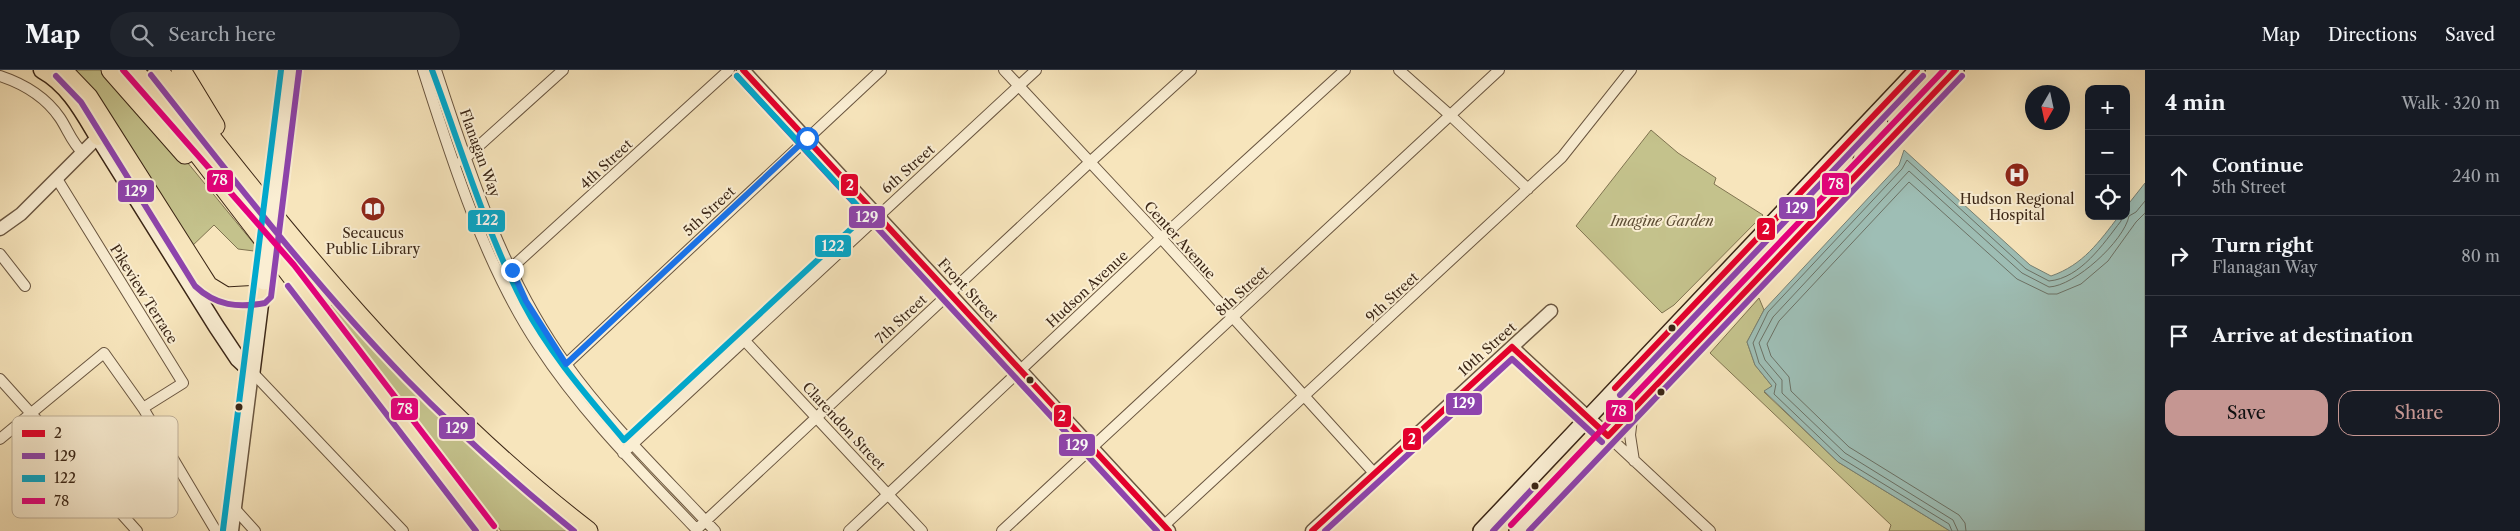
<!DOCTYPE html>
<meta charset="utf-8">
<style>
body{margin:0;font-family:"Libre Caslon Text",serif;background:#20242c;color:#f1f3f6}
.controls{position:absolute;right:15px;top:15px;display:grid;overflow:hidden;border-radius:10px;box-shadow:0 5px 20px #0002}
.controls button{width:45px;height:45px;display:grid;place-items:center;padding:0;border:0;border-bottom:1px solid #363941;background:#171b24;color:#f1f3f6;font:25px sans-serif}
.compass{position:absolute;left:2025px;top:15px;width:45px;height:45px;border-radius:50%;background:#171b24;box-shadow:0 5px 20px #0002;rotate:189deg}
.stop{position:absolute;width:15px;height:15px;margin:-11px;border:4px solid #1a73e8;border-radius:50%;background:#fff}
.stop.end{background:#1a73e8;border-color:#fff;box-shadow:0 1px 5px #0008}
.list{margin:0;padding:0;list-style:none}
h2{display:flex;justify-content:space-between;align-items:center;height:65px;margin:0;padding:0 20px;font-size:21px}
h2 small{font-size:16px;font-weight:400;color:#9ea1a6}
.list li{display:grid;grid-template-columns:32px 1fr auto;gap:15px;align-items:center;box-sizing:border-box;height:80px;padding:0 20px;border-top:1px solid #363941}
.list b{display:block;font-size:19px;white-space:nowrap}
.list p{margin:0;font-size:16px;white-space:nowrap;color:#9ea1a6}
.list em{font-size:16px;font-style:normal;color:#9ea1a6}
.actions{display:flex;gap:10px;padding:15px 20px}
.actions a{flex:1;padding:11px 0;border:1px solid #c59692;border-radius:15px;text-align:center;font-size:18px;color:#c59692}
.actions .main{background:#c59692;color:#111}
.icon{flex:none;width:28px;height:28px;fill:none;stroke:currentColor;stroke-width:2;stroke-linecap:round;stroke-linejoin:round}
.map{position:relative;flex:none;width:2145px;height:461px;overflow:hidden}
header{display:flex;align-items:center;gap:30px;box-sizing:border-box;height:70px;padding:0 25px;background:#171b24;border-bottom:1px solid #363941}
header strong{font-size:24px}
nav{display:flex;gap:28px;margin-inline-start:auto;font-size:18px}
.search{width:350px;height:45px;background:#20242c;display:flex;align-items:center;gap:12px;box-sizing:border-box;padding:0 18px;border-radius:28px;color:#9ea1a6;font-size:19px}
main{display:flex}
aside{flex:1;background:#171b24}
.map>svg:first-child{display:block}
</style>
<header>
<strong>Map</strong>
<div class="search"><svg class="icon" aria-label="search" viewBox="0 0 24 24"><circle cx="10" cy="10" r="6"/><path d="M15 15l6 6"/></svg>Search here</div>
<nav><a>Map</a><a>Directions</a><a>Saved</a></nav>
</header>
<main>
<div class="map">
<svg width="2145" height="461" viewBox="0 0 2145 461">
<rect width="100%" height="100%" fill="#f7e5bc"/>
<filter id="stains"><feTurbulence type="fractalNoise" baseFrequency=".004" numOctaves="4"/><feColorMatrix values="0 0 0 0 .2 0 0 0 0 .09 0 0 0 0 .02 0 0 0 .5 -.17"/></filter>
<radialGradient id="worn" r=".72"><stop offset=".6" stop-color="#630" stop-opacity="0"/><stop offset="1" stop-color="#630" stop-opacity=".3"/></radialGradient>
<path fill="#c4c28c" stroke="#807451" d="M69,0h36l82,92 68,83 -1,6 -16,-2 -24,-24 -24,23z
M1651,60l27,23 38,25 -2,6 49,31 -89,90 -12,8 -86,-87z
M1759,228l5,12 -17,32 8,23 17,21 -8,6 74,70 112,69h-61l2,-6 -181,-172z
M333,235c72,83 150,158 236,226h-68l-170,-225z"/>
<path fill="#9ebeb5" stroke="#768175" d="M1904,80l126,115 21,11c32,-11 48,-34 68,-60h7v-9l19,-24v348h-195l-112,-69 -74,-71 8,-5 -17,-21 -8,-23 17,-32 135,-145z"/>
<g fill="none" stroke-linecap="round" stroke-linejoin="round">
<path stroke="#6c7266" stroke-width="1" d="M1952,461l-3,-7 -108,-66 -67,-64 2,-10 -17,-21 -6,-20 15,-31 134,-143 5,-9 119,109 23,12c32,-3 54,-37 72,-60l1,-5
M1958,461l-5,-11 -108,-67 -63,-60v-13l-17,-20 -6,-17 14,-26 136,-146 113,102 27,14c26,-1 75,-46 80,-71l7,-4 9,-11
M1966,461l-1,-8 -6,-8 -110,-68 -58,-56 -2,-14 -18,-21 -4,-12 12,-23 130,-139 108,97 31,15h9l24,-10 27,-23 28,-39 9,-9"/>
<defs>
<path id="minor" d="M423,0c29,91 62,195 115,275 45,69 104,127 160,186
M436,0c33,101 67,207 130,294 43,60 99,113 149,167
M1004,0l157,168 213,235
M1399,0l52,46 77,73
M0,6c24,8 45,20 60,42 8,12 12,25 23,35
M462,91l101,-91
M57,109l126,204 -40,25
M0,184l25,32
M508,201l221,-201
M745,271l177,190
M562,298l319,-298
M252,302l151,159
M0,309l137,152
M1633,340l-3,25 4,26
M1608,366l102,95
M0,369l104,-86 39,55 73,123
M623,383l413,-383
M235,439l20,22
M697,459l393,-367 101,-92
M849,461l312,-293 184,-168
M1002,461l497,-461
M1158,461l404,-374 69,-87"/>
<path id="tertiary" d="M743,0l426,461
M0,159l21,-15 77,-77
M1512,277l96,89
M232,461l20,-159
M1312,461l239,-220"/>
<path id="secondary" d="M98,67l118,189 22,33 14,13
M1860,100l2,-15 18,-30 -3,-13
M276,122l14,-122
M252,302l11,-88
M1481,461l436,-461
M1517,461l439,-461"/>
<path id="primary" d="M42,0c27,15 41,42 56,67"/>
<path id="motorway" d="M62,0l26,27 120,189 18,11 36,-2
M111,0l74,84
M134,0l353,461
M158,0c131,168 260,331 430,461
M181,0l34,56"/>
</defs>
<use href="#minor" stroke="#6a5640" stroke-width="12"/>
<use href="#tertiary" stroke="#6a5640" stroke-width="15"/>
<use href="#secondary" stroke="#3b2616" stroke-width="18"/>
<use href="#primary" stroke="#3b2616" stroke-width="19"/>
<use href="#motorway" stroke="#3b2616" stroke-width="21"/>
<use href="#minor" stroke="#faeed3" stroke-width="10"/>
<use href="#tertiary" stroke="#faeed3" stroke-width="12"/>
<use href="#secondary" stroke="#faeed3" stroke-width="15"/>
<use href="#primary" stroke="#f7e5bc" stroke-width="16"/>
<use href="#motorway" stroke="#f7e5bc" stroke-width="19"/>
<defs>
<path id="secondary-bridge" d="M264,212l12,-90"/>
</defs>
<use href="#secondary-bridge" stroke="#3b2616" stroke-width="18" stroke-linecap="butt"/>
<use href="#secondary-bridge" stroke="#faeed3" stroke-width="15"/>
<defs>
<path id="bus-1" d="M743,0l426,461
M1512,277l96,89
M1615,318l302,-318
M1608,366l348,-366
M1312,461l200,-184"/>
<path id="bus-2" d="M151,5c82,104 163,209 255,304 53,54 109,104 168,152
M56,6l25,26 114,184c21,20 43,22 70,17l6,-6 28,-226
M737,6l420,455
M288,216l188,245
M1620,325l303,-319
M1325,461l187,-172 90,83
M1493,461l42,-45
M1529,461l433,-455"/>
<path id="bus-3" d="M432,0c29,78 53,159 91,233 26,50 65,94 101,137l242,-225 -129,-139
M223,460l58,-460"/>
<path id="bus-4" d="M123,0l171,195 200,261
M1511,455l433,-455"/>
</defs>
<use href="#bus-1" stroke="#faeed3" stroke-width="10"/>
<use href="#bus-2" stroke="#faeed3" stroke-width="10"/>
<use href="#bus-3" stroke="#faeed3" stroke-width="10"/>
<use href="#bus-4" stroke="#faeed3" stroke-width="10"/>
<use href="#bus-1" stroke="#e4002b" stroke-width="6"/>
<use href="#bus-2" stroke="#8e44ad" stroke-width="6"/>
<use href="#bus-3" stroke="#00a9ce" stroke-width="6"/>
<use href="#bus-4" stroke="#e5007d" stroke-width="6"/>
</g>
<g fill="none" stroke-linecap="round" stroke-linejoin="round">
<path stroke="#1a73e8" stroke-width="6" d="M512,200l14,31 40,63 241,-226"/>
</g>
<defs>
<symbol id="hospital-disc" viewBox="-11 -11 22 22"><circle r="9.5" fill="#8f2418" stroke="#faeed3"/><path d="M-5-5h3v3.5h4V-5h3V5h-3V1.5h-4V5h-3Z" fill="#fff"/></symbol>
<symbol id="library-disc" viewBox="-11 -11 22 22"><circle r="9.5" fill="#8f2418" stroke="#faeed3"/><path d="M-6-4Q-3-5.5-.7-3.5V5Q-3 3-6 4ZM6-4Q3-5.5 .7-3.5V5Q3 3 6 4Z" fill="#fff"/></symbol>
</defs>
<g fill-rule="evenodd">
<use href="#hospital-disc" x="2003" y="91" width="28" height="28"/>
<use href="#library-disc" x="359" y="125" width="28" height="28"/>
</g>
<g fill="#3b2616" stroke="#faeed3" stroke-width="2">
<circle cx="1672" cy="258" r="4.5"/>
<circle cx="1030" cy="310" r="4.5"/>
<circle cx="1661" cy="322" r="4.5"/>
<circle cx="239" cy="337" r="4.5"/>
<circle cx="1535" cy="416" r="4.5"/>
</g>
<g text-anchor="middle" stroke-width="4" stroke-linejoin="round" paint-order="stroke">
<g font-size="14" fill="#3b2616" stroke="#faeed3">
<text transform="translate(480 83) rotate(70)" y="5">Flanagan Way</text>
<text transform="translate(606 94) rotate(-43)" y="5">4th Street</text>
<text transform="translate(908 99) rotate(-42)" y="5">6th Street</text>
<text transform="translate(709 141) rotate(-43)" y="5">5th Street</text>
<text transform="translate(1180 170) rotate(48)" y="5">Center Avenue</text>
<text transform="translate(1087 219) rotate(-43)" y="5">Hudson Avenue</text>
<text transform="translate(968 220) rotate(47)" y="5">Front Street</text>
<text transform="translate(1242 221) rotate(-43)" y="5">8th Street</text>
<text transform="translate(144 224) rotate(58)" y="5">Pikeview Terrace</text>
<text transform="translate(1392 227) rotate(-43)" y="5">9th Street</text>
<text transform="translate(901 249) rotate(-43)" y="5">7th Street</text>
<text transform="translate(1487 279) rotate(-42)" y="5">10th Street</text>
<text transform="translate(844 356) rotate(47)" y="5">Clarendon Street</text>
</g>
<g font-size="14" fill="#3b2616" stroke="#faeed3">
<text x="2017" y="134">Hudson Regional<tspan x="2017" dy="16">Hospital</tspan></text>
<text x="373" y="168">Secaucus<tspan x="373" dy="16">Public Library</tspan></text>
</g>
<g font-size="14" font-style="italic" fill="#5d4d34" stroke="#faeed3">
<text x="1662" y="156">Imagine Garden</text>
</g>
</g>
<rect x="12" y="346" width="166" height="102" rx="8" fill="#faeed3" stroke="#c1b29a" stroke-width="1"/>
<rect x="22" y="360" width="23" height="7" fill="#e4002b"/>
<rect x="22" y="383" width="23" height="6" fill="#8e44ad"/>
<rect x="22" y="405" width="23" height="7" fill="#00a9ce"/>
<rect x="22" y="428" width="23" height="6" fill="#e5007d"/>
<g font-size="14" fill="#3b2616">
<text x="54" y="368">2</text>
<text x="54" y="391">129</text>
<text x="54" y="413">122</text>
<text x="54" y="436">78</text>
</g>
<g stroke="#faeed3" stroke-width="2">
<rect x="206" y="99" width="28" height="24" rx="5" fill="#e5007d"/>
<rect x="1821" y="102" width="29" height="24" rx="5" fill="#e5007d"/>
<rect x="840" y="103" width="19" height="24" rx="5" fill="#e4002b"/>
<rect x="117" y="109" width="38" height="24" rx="5" fill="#8e44ad"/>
<rect x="1778" y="126" width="38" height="24" rx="5" fill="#8e44ad"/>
<rect x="848" y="135" width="38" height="24" rx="5" fill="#8e44ad"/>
<rect x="467" y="139" width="39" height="24" rx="5" fill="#00a9ce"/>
<rect x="1756" y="147" width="20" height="24" rx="5" fill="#e4002b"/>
<rect x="814" y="164" width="38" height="24" rx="5" fill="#00a9ce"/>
<rect x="1445" y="322" width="38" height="24" rx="5" fill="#8e44ad"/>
<rect x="390" y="327" width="29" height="24" rx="5" fill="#e5007d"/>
<rect x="1605" y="329" width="29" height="24" rx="5" fill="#e5007d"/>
<rect x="1053" y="334" width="19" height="24" rx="5" fill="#e4002b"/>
<rect x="438" y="346" width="38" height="24" rx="5" fill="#8e44ad"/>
<rect x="1402" y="357" width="20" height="24" rx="5" fill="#e4002b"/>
<rect x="1058" y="363" width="38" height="24" rx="5" fill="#8e44ad"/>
</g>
<g font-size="14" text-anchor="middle" font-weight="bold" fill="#fff">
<text x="220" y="115">78</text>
<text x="1836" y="119">78</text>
<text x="850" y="120">2</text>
<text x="136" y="126">129</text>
<text x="1797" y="143">129</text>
<text x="867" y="152">129</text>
<text x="487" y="155">122</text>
<text x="1766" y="164">2</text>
<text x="833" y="181">122</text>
<text x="1464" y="338">129</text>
<text x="405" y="344">78</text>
<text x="1619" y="346">78</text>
<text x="1062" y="351">2</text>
<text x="457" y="363">129</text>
<text x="1412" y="374">2</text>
<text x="1077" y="380">129</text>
</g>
<rect width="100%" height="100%" filter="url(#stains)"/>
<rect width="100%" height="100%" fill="url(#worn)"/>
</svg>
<div class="controls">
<button>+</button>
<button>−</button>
<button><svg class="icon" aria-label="locate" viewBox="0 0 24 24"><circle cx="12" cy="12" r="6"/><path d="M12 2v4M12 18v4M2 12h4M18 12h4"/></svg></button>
</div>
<svg class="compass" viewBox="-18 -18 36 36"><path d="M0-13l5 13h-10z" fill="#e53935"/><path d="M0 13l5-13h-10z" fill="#9ea1a6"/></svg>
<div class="stop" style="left:807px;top:68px"></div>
<div class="stop end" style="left:512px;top:200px"></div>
</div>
<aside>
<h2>4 min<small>Walk · 320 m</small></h2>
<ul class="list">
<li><svg class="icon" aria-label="ahead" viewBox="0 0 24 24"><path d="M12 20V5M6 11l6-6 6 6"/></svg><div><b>Continue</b><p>5th Street</p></div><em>240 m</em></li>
<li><svg class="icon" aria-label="right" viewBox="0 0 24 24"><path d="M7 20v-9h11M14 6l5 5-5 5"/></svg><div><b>Turn right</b><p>Flanagan Way</p></div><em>80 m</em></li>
<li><svg class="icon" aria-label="arrive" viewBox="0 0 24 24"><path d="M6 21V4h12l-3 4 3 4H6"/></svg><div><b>Arrive at destination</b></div></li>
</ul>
<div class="actions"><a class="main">Save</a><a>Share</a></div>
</aside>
</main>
